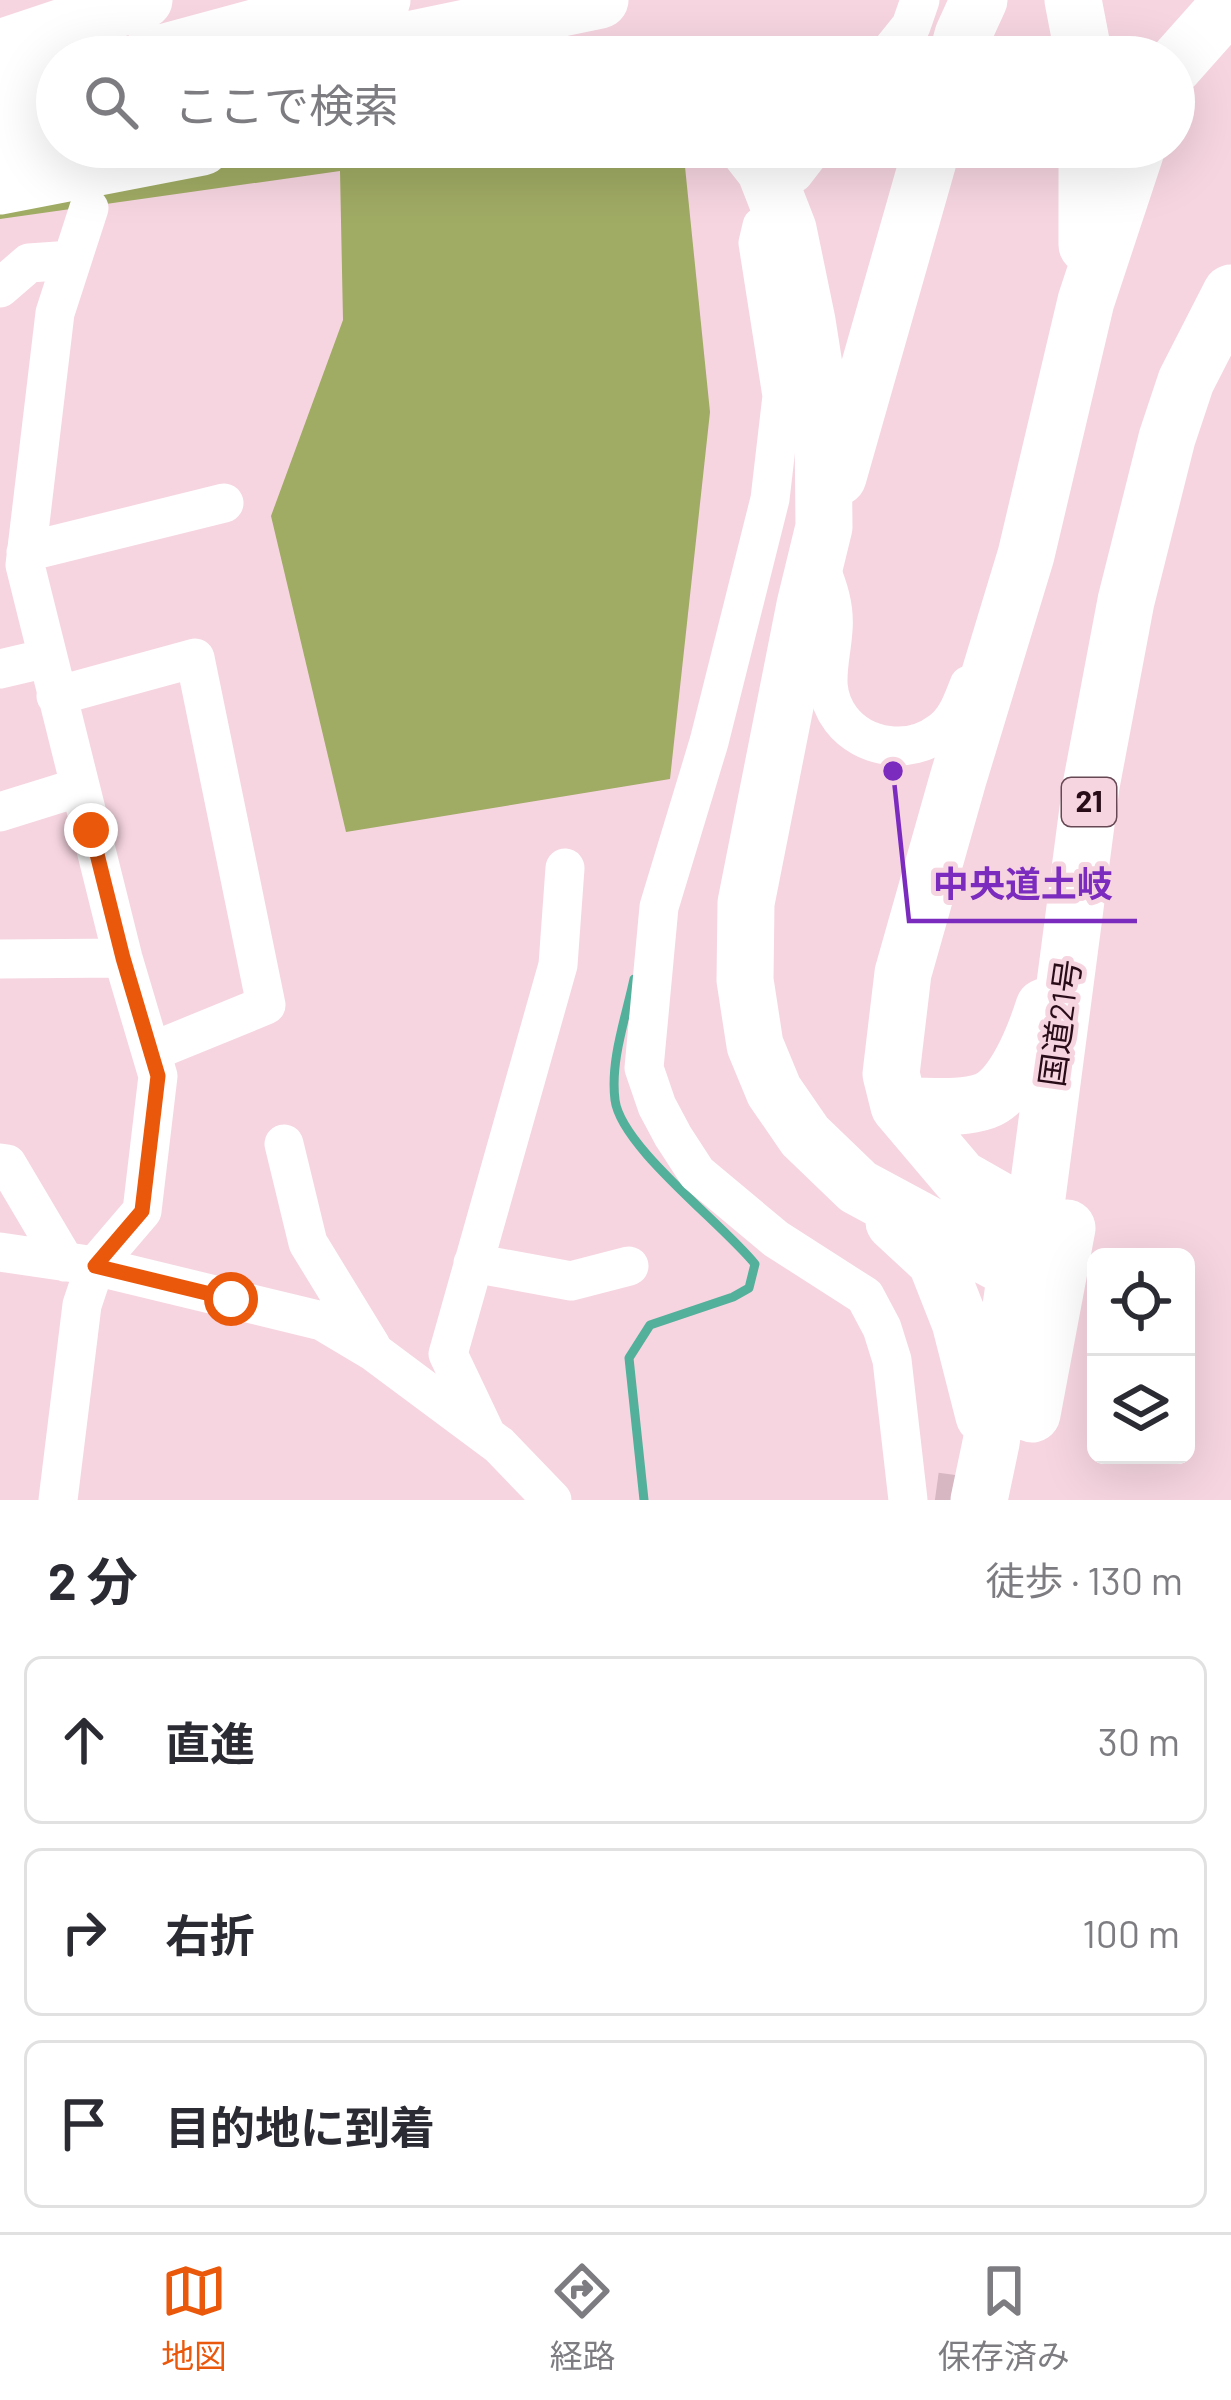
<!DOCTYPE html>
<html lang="ja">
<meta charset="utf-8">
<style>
body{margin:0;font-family:Barlow,"Noto Sans JP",sans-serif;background:#f2f2f3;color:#2b2b33}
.controls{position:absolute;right:36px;bottom:36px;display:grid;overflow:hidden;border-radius:18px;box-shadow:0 12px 48px #0002}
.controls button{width:108px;height:108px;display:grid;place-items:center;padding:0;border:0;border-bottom:3px solid #e1e1e2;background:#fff;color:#2b2b33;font:60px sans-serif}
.stop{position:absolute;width:36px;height:36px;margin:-27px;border:9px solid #ea580c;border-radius:50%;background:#fff}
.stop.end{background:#ea580c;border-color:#fff;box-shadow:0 3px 12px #0008}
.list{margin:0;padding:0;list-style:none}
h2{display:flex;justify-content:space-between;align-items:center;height:156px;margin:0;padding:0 48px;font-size:51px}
h2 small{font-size:39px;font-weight:400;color:#7c7c81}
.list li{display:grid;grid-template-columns:78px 1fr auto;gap:36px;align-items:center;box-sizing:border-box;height:168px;margin:0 24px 24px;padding:0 24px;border:3px solid #e1e1e2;border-radius:18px}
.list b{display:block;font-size:45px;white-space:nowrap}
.list em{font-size:39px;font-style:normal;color:#7c7c81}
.icon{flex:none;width:66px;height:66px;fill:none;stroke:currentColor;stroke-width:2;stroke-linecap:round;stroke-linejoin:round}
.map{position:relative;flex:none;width:1231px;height:1500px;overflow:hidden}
.search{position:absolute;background:#fff;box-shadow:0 12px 48px #0002;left:36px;right:36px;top:36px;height:132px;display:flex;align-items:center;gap:30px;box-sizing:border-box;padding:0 42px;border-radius:66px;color:#7c7c81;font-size:45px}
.sheet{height:732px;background:#fff}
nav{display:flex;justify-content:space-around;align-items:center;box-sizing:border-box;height:168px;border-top:3px solid #e1e1e2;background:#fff;font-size:33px;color:#7c7c81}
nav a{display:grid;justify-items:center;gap:6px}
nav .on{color:#ea580c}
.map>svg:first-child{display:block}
</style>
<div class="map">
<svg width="1231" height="1500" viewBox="0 0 1231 1500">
<rect width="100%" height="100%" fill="#f6d5e0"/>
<path fill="#a0ab64" d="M324,147h359l27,265 -40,367 -324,53 -75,-316 72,-196 -3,-149 -340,48v-9z"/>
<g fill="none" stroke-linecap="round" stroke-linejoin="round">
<path stroke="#53b09b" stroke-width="9" d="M634,979c-8,38 -24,81 -19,121 6,47 107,123 140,164l-6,24 -16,9 -83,28 -21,33 15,142"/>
<path stroke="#d7b7c2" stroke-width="39" stroke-dasharray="39 20" stroke-linecap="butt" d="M936,1492l58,8"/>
<path stroke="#fff" stroke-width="39" d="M886,57l25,-31 9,-26
M794,173l20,-26
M762,226l-4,17 24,153 -12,103 -61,243 -50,165 -15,161 13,38 16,30 24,37 79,66 89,57 17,32 10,32 16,140
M0,288l29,-25 43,-3
M26,552l198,-49
M820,567c8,20 15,40 13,63 -2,32 -14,60 8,89 23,30 69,36 99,13 16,-11 22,-29 29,-47
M0,669l47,-11
M56,696l139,-38 71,347 -115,47
M0,812l80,-25
M0,959l123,-1
M284,1144l24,99 63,103
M0,1163l7,1 58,98
M0,1252l95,14 227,55 52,31 125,93 53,55
M473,1263l98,18 58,-15
M485,1432l-37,-78 110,-389 7,-97
M58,1500l24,-195 13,-39 47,-55 16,-135 -35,-118 -98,-393 30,-252 34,-105"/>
<path stroke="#fff" stroke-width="57" d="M1073,0l11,57
M0,48l144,-48
M147,57l133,-36 102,-21
M327,57l273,-57
M957,57l6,-22 16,-35
M1174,66l57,-64
M0,99l57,-17
M0,144l57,-16
M747,147l18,23 23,59 19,92 16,102 1,104 -19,78 -59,298 -1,77 10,65 19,46 31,45 53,51 158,85 47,-13
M0,186l202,-39
M1087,245v-98
M838,477l94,-330
M899,1106c27,-1 61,4 86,-5 29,-10 50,-66 59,-94
M894,1222l42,39 24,61 24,94
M1055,1248l-21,-28 -74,-42 -61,-72 -8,-32 12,-101 55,-194 68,-224 60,-254 51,-154
M1032,1414l35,-186
M979,1500l12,-57 25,-171 18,-52 57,-434 35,-185 41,-163 19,-57 45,-88"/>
</g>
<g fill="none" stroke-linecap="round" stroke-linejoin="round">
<path stroke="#ea580c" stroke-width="15" d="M91,830l32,128 35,118 -16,135 -47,55 136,33"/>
</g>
<g text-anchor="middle" stroke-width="10" stroke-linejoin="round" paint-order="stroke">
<rect fill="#f6d5e0" stroke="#664854" stroke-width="3" x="1062" y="778" width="54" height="48" rx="9"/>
<g font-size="30" font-weight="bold" fill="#280c18">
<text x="1089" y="812">21</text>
</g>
<g font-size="33" fill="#280c18" stroke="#f6d5e0">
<text transform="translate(1060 1023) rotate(-82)" y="12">国道21号</text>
</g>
</g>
<path fill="none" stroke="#7b2cbf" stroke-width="4.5" d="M893 771L909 921H1137"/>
<circle fill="#7b2cbf" stroke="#f6d5e0" stroke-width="4.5" cx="893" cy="771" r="12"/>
<g font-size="36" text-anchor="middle" font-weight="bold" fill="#7b2cbf" stroke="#f6d5e0" stroke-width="10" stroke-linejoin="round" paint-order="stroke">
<text x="1023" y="897">中央道土岐</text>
</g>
</svg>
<div class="controls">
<button><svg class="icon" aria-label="locate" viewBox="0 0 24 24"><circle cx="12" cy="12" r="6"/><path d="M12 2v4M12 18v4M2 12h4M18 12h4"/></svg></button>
<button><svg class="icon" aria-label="layers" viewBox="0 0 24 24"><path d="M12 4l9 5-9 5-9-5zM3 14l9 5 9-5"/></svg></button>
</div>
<div class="stop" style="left:231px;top:1299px"></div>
<div class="stop end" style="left:91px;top:830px"></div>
<div class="search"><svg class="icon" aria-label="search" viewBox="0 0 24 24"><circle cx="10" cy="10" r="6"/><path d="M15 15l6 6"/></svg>ここで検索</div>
</div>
<section class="sheet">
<h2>2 分<small>徒歩 · 130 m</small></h2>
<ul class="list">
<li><svg class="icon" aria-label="ahead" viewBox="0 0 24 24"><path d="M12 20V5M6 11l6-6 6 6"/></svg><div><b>直進</b></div><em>30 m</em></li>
<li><svg class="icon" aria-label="right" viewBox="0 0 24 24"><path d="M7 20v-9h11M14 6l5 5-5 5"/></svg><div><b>右折</b></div><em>100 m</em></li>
<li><svg class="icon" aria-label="arrive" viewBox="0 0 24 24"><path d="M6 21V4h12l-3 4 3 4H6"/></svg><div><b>目的地に到着</b></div></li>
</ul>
</section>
<nav>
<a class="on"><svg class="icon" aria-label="map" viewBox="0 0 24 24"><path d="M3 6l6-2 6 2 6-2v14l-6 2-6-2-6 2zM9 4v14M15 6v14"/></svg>地図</a>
<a><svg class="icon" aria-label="directions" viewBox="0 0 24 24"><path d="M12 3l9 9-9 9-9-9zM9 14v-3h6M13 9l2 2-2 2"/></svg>経路</a>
<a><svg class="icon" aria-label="saved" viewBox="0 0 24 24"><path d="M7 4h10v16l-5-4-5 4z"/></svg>保存済み</a>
</nav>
